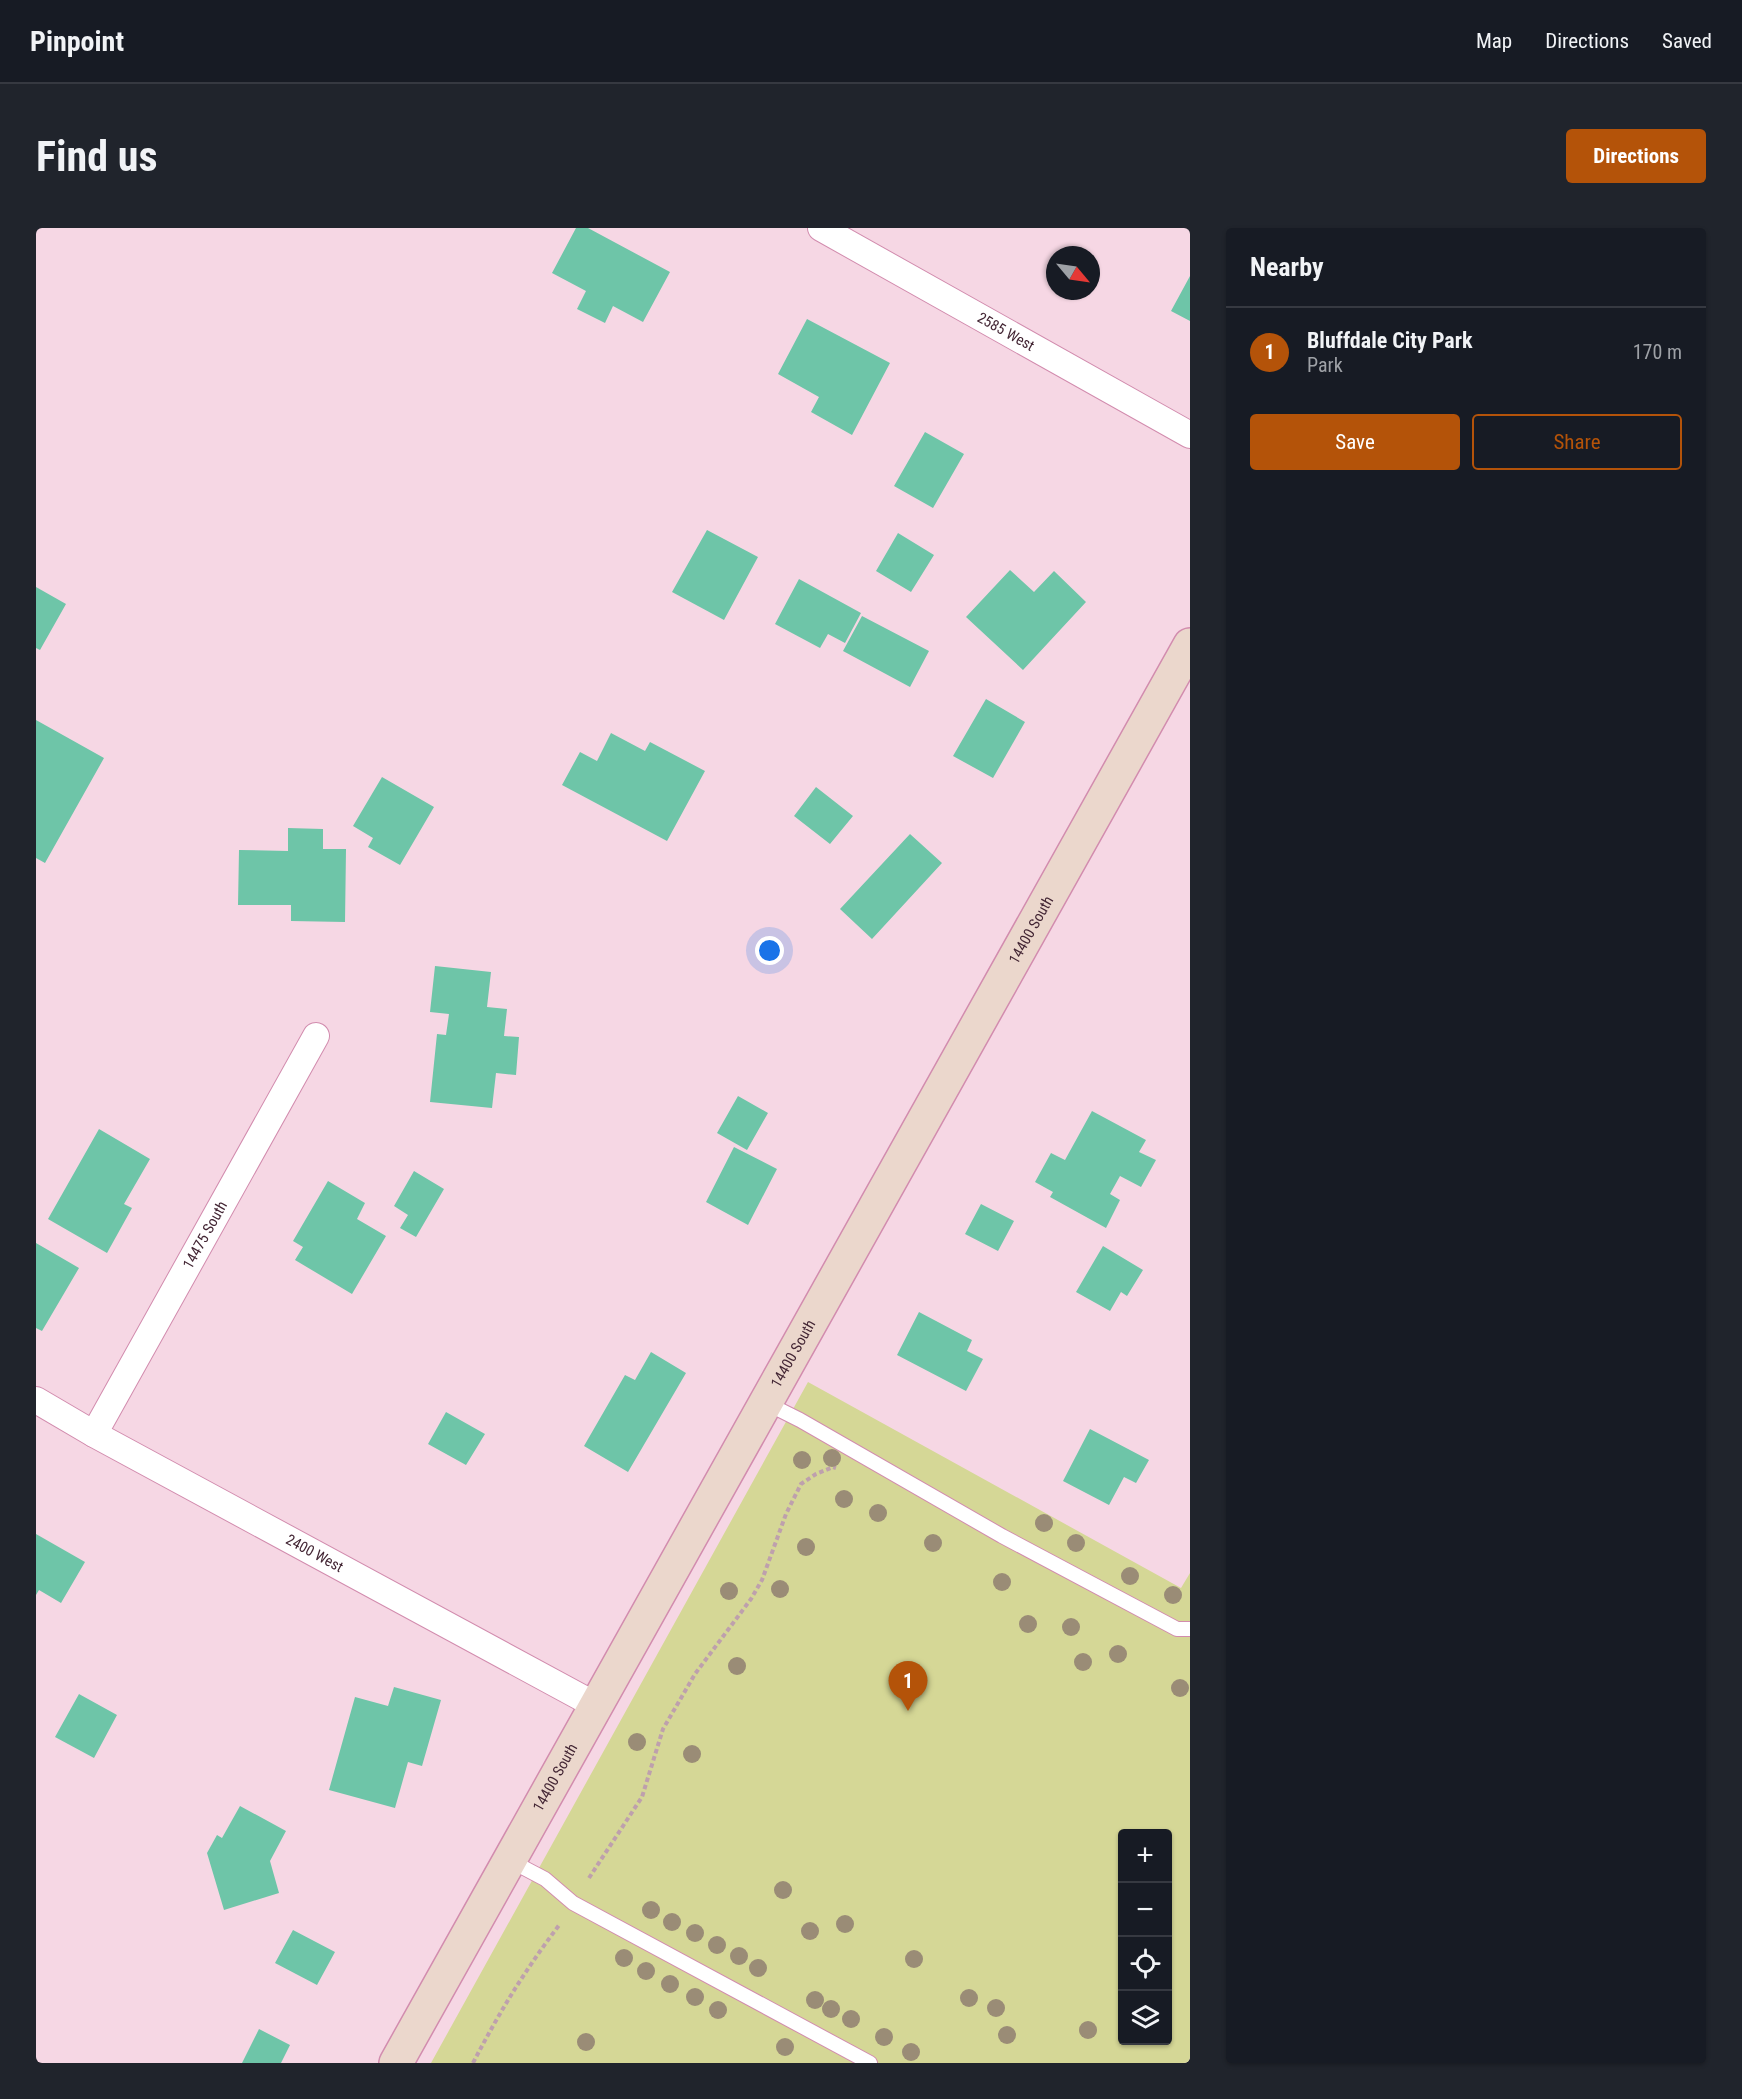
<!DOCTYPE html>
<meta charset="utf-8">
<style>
body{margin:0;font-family:"Roboto Condensed",sans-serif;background:#20242c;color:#f1f3f6}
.controls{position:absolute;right:18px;bottom:18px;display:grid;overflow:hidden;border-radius:6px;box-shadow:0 2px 4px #0004}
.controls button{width:54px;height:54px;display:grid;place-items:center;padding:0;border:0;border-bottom:2px solid #363941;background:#171b24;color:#f1f3f6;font:30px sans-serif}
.compass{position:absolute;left:1010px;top:18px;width:54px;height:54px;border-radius:50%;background:#171b24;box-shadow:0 2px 4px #0004;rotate:119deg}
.you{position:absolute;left:734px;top:723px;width:21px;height:21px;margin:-15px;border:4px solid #fff;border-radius:50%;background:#1a73e8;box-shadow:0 0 0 9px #1a73e833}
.badge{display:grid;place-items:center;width:39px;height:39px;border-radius:50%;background:#b45309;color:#fff;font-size:20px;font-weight:700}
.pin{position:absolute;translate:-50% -50px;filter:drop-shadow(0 2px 3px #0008)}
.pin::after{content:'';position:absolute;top:32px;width:21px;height:18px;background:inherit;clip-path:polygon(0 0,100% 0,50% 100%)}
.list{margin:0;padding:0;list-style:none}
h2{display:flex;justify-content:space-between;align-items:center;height:78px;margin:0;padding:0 24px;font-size:26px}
h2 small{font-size:20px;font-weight:400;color:#9ea1a6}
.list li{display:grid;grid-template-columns:39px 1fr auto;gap:18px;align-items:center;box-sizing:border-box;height:90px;padding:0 24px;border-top:2px solid #363941}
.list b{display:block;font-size:22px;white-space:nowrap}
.list p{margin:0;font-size:20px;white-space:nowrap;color:#9ea1a6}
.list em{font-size:20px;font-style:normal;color:#9ea1a6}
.actions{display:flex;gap:12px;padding:18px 24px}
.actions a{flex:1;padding:14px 0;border:2px solid #b45309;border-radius:6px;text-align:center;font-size:21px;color:#b45309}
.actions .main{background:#b45309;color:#fff}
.icon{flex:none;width:33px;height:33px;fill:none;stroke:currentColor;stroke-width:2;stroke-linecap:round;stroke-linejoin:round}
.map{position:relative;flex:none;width:1154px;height:1835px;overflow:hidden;border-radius:6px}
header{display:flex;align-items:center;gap:36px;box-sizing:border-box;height:84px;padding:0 30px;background:#171b24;border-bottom:2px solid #363941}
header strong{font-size:28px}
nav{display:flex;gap:33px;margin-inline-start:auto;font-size:21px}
.intro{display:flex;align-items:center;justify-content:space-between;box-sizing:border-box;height:144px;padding:0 36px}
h1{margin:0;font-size:42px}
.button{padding:15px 27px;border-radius:6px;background:#b45309;color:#fff;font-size:21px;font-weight:700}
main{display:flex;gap:36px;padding:0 36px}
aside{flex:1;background:#171b24;border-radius:6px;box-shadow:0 2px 4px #0004}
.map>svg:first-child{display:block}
</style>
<header>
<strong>Pinpoint</strong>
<nav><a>Map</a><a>Directions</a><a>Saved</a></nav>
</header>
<div class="intro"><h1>Find us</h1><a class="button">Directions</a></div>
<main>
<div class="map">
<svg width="1154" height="1835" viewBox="0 0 1154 1835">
<rect width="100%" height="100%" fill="#f6d7e4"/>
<path fill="#d5d796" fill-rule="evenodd" d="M772,1154l373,206 9,-15v490h-759zM1086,1606h46v206h-46z"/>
<path fill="#6ec5a8" d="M540,0h12l82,44 -27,50 -30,-16 -8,17 -28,-14 9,-18 -34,-18z
M1154,48v45l-19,-10z
M771,91l83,44 -38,72 -41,-23 8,-15 -41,-23z
M889,204l39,22 -31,54 -39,-22z
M671,302l51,27 -34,63 -52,-28z
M862,305l36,22 -23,37 -35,-21z
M974,342l24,22 20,-21 32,31 -63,68 -57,-53z
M763,351l62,34 -16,30 -17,-9 -8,14 -45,-24z
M0,359l30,17 -26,46 -4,-2z
M826,388l67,35 -19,36 -67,-36z
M950,471l39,23 -32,56 -40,-22z
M0,492l68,38 -59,105 -9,-5z
M575,505l34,18 5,-9 55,29 -38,70 -105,-56 18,-33 17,9z
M346,549l52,30 -34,58 -32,-18 5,-9 -20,-12z
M780,559l37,29 -23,28 -36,-28z
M252,600l35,1v20h23l-1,73 -54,-1v-16h-53l1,-55 49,1z
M874,606l32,29 -70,76 -32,-30z
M399,738l56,6 -4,35 20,2 -3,27 15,1 -3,38 -20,-2 -4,35 -62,-6 7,-68 9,1 3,-21 -19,-2z
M702,868l30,17 -21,37 -30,-17z
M1056,883l54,29 -7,12 17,8 -15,27 -21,-11 -10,18 10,6 -14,28 -56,-31 3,-5 -18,-10 16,-29 14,7z
M63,901l51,30 -26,45 8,4 -25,45 -59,-34z
M698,919l43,22 -29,56 -42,-23z
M378,943l30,18 -28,48 -16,-9 8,-13 -14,-9z
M292,953l37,22 -8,16 29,17 -34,58 -57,-34 8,-13 -10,-6z
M945,976l33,17 -16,30 -33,-17z
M0,1015l43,25 -37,63 -6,-3z
M1067,1018l40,24 -16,26 -6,-4 -11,19 -34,-19z
M883,1084l53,28 -5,11 16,8 -17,32 -69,-36z
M615,1124l35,21 -58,99 -44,-26 41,-71 10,5z
M410,1184l39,22 -19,31 -38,-21z
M1054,1201l59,31 -13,23 -12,-6 -15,28 -46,-24z
M0,1306l49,28 -24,41 -22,-13 -3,5z
M358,1459l47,13 -19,66 -14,-4 -13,46 -66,-18 26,-93 33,9z
M43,1466l38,21 -23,43 -39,-21z
M204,1578l46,25 -16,30 9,32 -55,17 -17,-57 10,-18 5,3z
M257,1702l42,22 -18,33 -42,-22z
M223,1801l31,16 -9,18h-39z"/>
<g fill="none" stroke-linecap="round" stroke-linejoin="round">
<defs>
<path id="service" d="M730,1175l34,17 202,116 175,93h13
M473,1632l36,19 28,24 297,160"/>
<g id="minor">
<path id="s1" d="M785,0l369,207"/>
<path id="s2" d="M0,1172l58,34 501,271"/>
<path id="s3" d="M58,1206l222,-398"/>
</g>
<g id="secondary">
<path id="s4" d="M360,1835c263,-474 531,-944 794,-1418"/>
</g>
</defs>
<use href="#service" stroke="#d28cae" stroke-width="16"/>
<use href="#minor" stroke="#d28cae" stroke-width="28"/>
<use href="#secondary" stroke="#d28cae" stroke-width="36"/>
<path stroke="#bea0ad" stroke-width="4" stroke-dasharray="4.5 3" stroke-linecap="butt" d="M553,1650l53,-81 21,-68 32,-55 56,-75 11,-19 24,-66 15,-30 15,-10 17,-7 3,1
M437,1835c27,-52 52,-93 87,-139"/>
<use href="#service" stroke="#fff" stroke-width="14"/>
<use href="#minor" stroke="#fff" stroke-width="26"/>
<use href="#secondary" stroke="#ebd7cc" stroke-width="33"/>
</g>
<g fill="#9a8c76">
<circle cx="796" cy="1230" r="9"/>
<circle cx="766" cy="1232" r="9"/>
<circle cx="808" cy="1271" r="9"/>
<circle cx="842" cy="1285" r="9"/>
<circle cx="1008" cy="1295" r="9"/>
<circle cx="897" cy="1315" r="9"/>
<circle cx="1040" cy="1315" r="9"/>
<circle cx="770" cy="1319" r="9"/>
<circle cx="1094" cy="1348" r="9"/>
<circle cx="966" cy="1354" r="9"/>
<circle cx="744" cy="1361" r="9"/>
<circle cx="693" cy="1363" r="9"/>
<circle cx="1137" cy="1367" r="9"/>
<circle cx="992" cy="1396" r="9"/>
<circle cx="1035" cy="1399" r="9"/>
<circle cx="1082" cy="1426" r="9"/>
<circle cx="1047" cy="1434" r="9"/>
<circle cx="701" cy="1438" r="9"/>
<circle cx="1144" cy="1460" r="9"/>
<circle cx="601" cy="1514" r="9"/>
<circle cx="656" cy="1526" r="9"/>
<circle cx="747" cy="1662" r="9"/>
<circle cx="615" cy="1682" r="9"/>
<circle cx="636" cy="1694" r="9"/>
<circle cx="809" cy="1696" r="9"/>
<circle cx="774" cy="1703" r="9"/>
<circle cx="659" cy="1705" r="9"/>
<circle cx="681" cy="1717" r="9"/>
<circle cx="703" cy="1728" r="9"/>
<circle cx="588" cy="1730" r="9"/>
<circle cx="878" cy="1731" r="9"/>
<circle cx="722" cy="1740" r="9"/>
<circle cx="610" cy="1743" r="9"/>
<circle cx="634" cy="1756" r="9"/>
<circle cx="659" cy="1769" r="9"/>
<circle cx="933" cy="1770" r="9"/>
<circle cx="779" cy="1772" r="9"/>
<circle cx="960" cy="1780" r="9"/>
<circle cx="795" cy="1781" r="9"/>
<circle cx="682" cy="1782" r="9"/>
<circle cx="815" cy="1791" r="9"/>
<circle cx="1052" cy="1802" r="9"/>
<circle cx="971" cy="1807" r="9"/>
<circle cx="848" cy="1809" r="9"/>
<circle cx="550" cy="1814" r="9"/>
<circle cx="749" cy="1819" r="9"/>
<circle cx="875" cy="1824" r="9"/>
</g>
<g text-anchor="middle" stroke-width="4.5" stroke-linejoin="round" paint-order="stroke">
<g font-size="15" fill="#432634" stroke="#fff">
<text dy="5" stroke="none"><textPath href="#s1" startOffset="212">2585 West</textPath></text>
<text dy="5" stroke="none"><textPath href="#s4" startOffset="1299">14400 South</textPath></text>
<text dy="5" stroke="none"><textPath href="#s3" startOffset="228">14475 South</textPath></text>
<text dy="5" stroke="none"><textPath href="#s4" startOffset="813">14400 South</textPath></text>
<text dy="5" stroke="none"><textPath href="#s2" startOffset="318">2400 West</textPath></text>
<text dy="5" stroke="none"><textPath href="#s4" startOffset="327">14400 South</textPath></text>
</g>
</g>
</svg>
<div class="controls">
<button>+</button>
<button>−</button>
<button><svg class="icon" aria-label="locate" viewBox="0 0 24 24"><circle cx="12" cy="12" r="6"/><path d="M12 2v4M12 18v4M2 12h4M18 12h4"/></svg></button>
<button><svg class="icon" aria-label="layers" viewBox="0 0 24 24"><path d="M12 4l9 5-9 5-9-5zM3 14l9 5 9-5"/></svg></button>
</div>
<svg class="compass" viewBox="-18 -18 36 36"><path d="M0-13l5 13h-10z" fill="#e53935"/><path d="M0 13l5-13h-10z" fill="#9ea1a6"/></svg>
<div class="you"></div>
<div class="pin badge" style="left:872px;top:1483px">1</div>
</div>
<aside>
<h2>Nearby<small></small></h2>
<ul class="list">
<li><span class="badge">1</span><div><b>Bluffdale City Park</b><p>Park</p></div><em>170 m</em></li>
</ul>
<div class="actions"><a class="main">Save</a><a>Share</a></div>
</aside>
</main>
